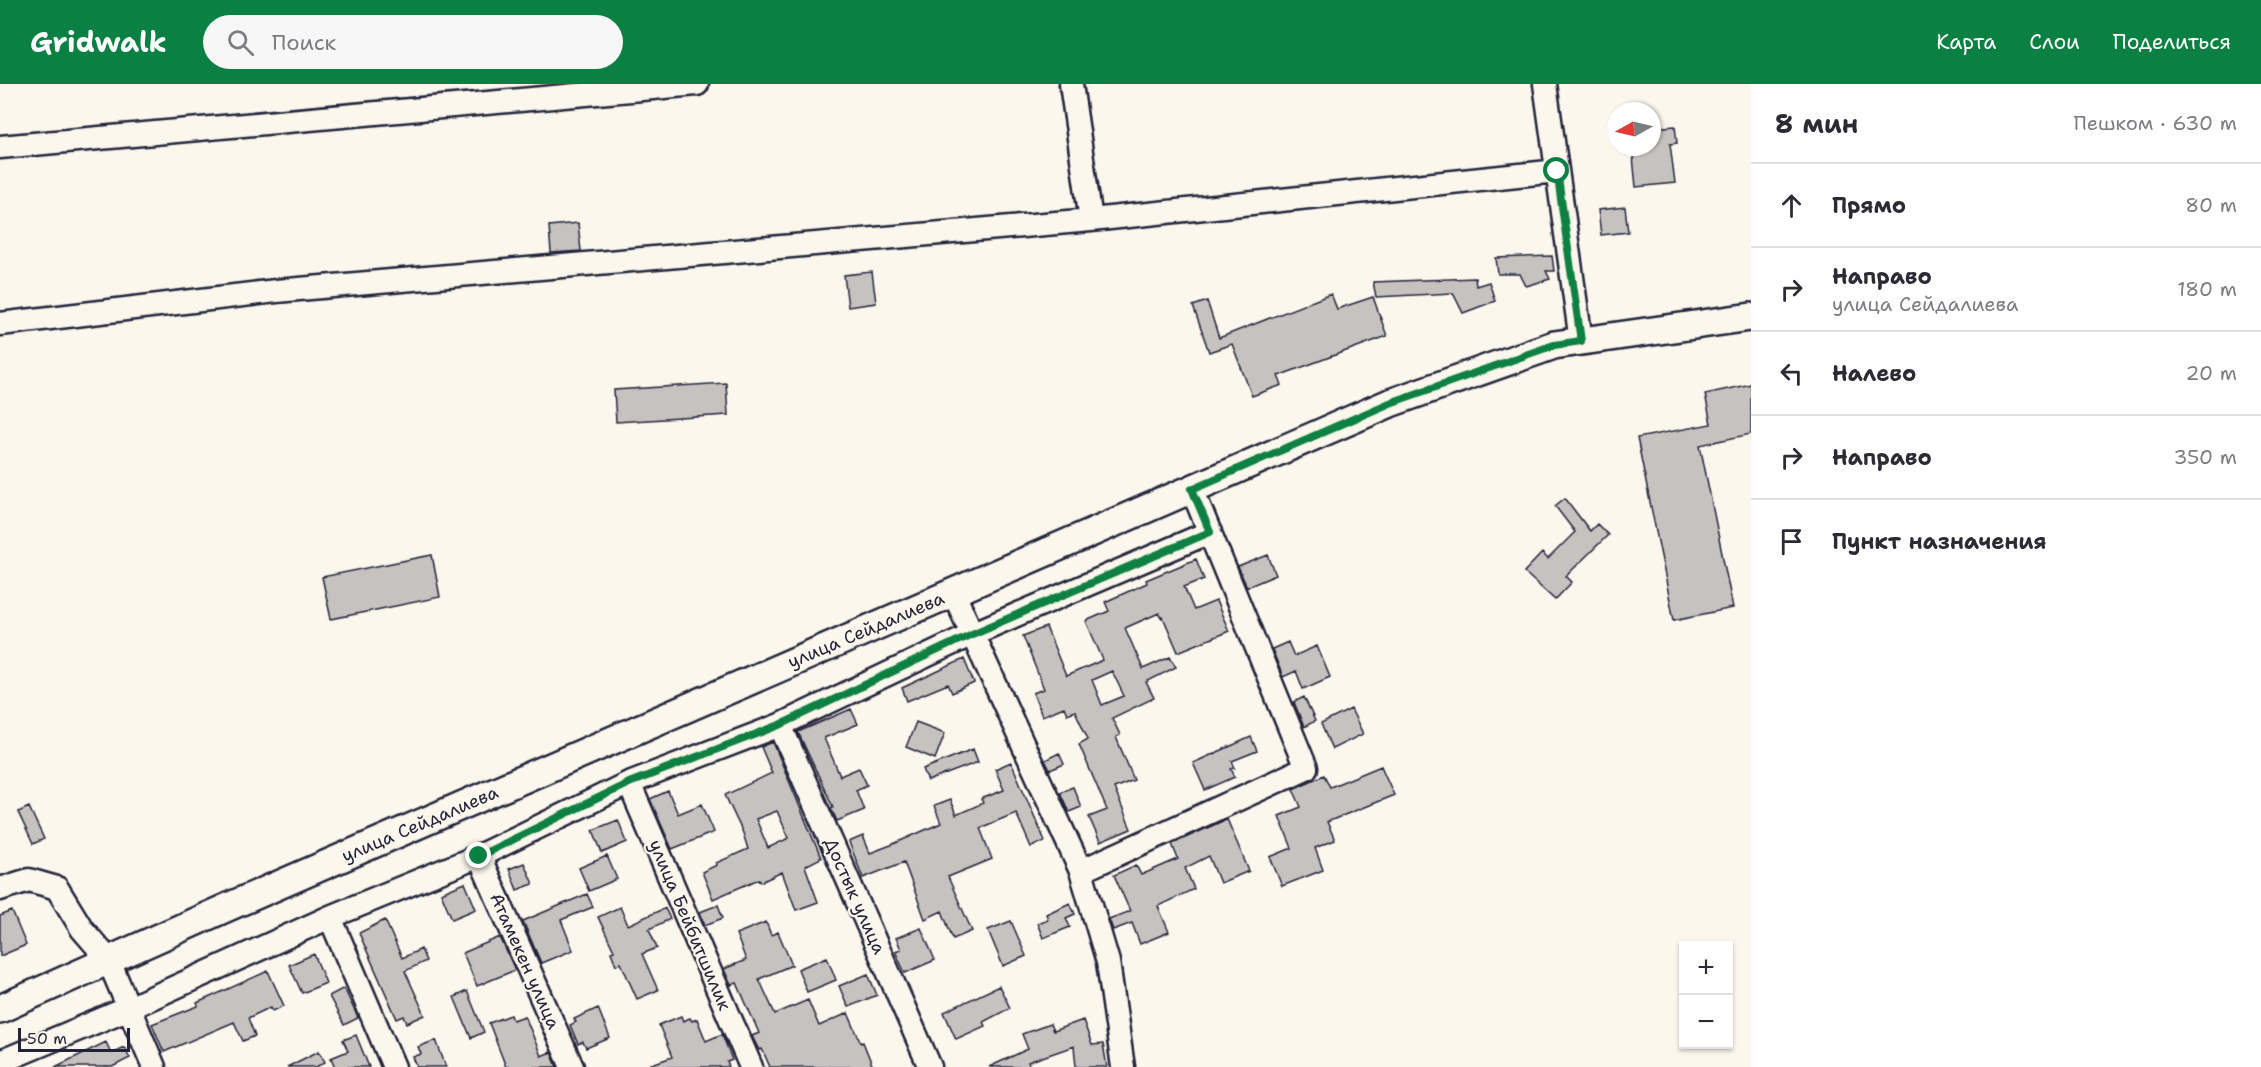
<!DOCTYPE html>
<html lang="ru">
<meta charset="utf-8">
<style>
body{margin:0;font-family:"Shantell Sans",sans-serif;background:#f7f7f7;color:#2b2b33}
.controls{position:absolute;right:18px;bottom:18px;display:grid;overflow:hidden;border-radius:0px;box-shadow:0 2px 4px #0004}
.controls button{width:54px;height:54px;display:grid;place-items:center;padding:0;border:0;border-bottom:2px solid #e1e1e2;background:#fff;color:#2b2b33;font:30px sans-serif}
.compass{position:absolute;left:1607px;top:18px;width:54px;height:54px;border-radius:50%;background:#fff;box-shadow:0 2px 4px #0004;rotate:262deg}
.scale{position:absolute;left:18px;bottom:15px;width:112px;box-sizing:border-box;padding-left:6px;border:3px solid #22223b;border-top:0;font-size:16px;line-height:21px;white-space:nowrap;color:#22223b;-webkit-text-stroke:4px #fbf7ec;paint-order:stroke}
.stop{position:absolute;width:18px;height:18px;margin:-14px;border:4px solid #0b8043;border-radius:50%;background:#fff}
.stop.end{background:#0b8043;border-color:#fff;box-shadow:0 2px 6px #0008}
.list{margin:0;padding:0;list-style:none}
h2{display:flex;justify-content:space-between;align-items:center;height:78px;margin:0;padding:0 24px;font-size:26px}
h2 small{font-size:20px;font-weight:400;color:#7c7c81}
.list li{display:grid;grid-template-columns:39px 1fr auto;gap:18px;align-items:center;box-sizing:border-box;height:84px;padding:0 24px;border-top:2px solid #e1e1e2}
.list b{display:block;font-size:22px;white-space:nowrap}
.list p{margin:0;font-size:20px;white-space:nowrap;color:#7c7c81}
.list em{font-size:20px;font-style:normal;color:#7c7c81}
.icon{flex:none;width:33px;height:33px;fill:none;stroke:currentColor;stroke-width:2;stroke-linecap:round;stroke-linejoin:round}
.map{position:relative;flex:none;width:1751px;height:983px;overflow:hidden}
header{display:flex;align-items:center;gap:36px;box-sizing:border-box;height:84px;padding:0 30px;background:#0b8043;color:#fff}
header strong{font-size:28px}
nav{display:flex;gap:33px;margin-inline-start:auto;font-size:21px}
.search{width:420px;height:54px;background:#f7f7f7;display:flex;align-items:center;gap:15px;box-sizing:border-box;padding:0 21px;border-radius:33px;color:#7c7c81;font-size:22px}
main{display:flex}
aside{flex:1;background:#fff}
.map>svg:first-child{display:block}
</style>
<header>
<strong>Gridwalk</strong>
<div class="search"><svg class="icon" aria-label="search" viewBox="0 0 24 24"><circle cx="10" cy="10" r="6"/><path d="M15 15l6 6"/></svg>Поиск</div>
<nav><a>Карта</a><a>Слои</a><a>Поделиться</a></nav>
</header>
<main>
<div class="map">
<svg width="1751" height="983" viewBox="0 0 1751 983">
<rect width="100%" height="100%" fill="#fbf7ec"/>
<filter id="ink" filterUnits="userSpaceOnUse"><feTurbulence type="fractalNoise" baseFrequency=".0167" numOctaves="2"/><feDisplacementMap in="SourceGraphic" scale="12" xChannelSelector="R" yChannelSelector="G"/><feConvolveMatrix kernelMatrix="1 2 1 2 8 2 1 2 1" color-interpolation-filters="sRGB"/></filter>
<g filter="url(#ink)">
<path fill="#c6c2c0" stroke="#22223b" stroke-width="1.5" fill-rule="evenodd" d="M1675,42l2,17 -7,1 5,39 -39,4 -4,-40h20v-19z
M1625,123l3,25 -27,3 -3,-25z
M578,139l3,28 -30,2 -2,-27z
M1552,172l2,15h-8l4,8 -24,7 -6,-12h-22l-2,-16z
M872,188l4,31 -28,4 -4,-32z
M1475,194l1,8 13,-4 6,19 -32,12 -10,-20 -77,4 -3,-15z
M1331,210l6,15 36,-12 14,39 -109,40 4,9 -30,11 -20,-52 -23,8 -16,-46 14,-5 12,37z
M726,299l2,32 -112,7 -2,-32z
M1751,300v50l-51,11 33,163 -59,12 -37,-182 74,-14 -6,-30z
M1565,414l25,33 7,-7 11,11 -42,41 6,6 -17,18 -31,-28 18,-19 6,6 27,-27 -20,-26z
M432,471l8,42 -109,22 -9,-42z
M1268,471l8,20 -29,12 -9,-20z
M1196,475l8,20 -20,8 10,23 22,-9 13,30 -51,21 -15,-35 -1,1 -3,-5 -34,15 18,41 27,-12 6,10 -30,15 8,16 -42,20 8,17 -4,2 18,43 -20,8 17,41 -31,13 -11,-25 18,-7 -28,-66 9,-5 -13,-28 -8,3 -3,-7 -22,9 -9,-23 11,-4 -21,-53 23,-9 20,49 37,-16 -17,-39 23,-10 -4,-9 42,-19 -1,-3zM1112,587l12,25 -22,9 -10,-25z
M1288,558l6,14 23,-10 13,31 -27,12 -7,-18 -13,6 -11,-28z
M964,575l10,24 -22,10 -4,-9 -41,17 -5,-13z
M1304,613l11,24 -11,6 -10,-25z
M851,625l7,15 -34,14 16,38 19,-8 8,17 -11,5 8,20 -27,11 -6,-13 2,-1 -35,-75z
M1351,625l12,25 -31,15 -11,-25z
M916,638l29,11 -10,26 -29,-12z
M1251,653l6,14 -25,10 3,7 -4,1 4,8 -30,13 -12,-27z
M773,658l48,116 -16,8 13,36 -22,8 -14,-38 -21,10 -2,-3 -46,20 -11,-27 15,-7 -1,-2 32,-14 -5,-16 -18,-38 47,-22 -11,-26zM777,727l12,27 -21,10 -12,-29z
M973,665l5,13 -50,19 -5,-12z
M1059,669l5,11 -14,6 -5,-10z
M1011,678l34,79 -14,6 -15,-34 -36,15 12,31 -44,18 24,54 -19,8 -11,-28 -17,8 -21,-57 -41,16 -14,-36 14,-6 7,17 21,-8 50,-22 -7,-17 16,-6 6,15 27,-12 -2,-4 23,-9 -9,-21z
M1381,682l13,29 -67,27 8,18 -20,8 8,22 -41,16 -12,-29 22,-9 -13,-32 22,-9 -8,-18 31,-14 6,12z
M1073,703l8,20 -12,5 -9,-20z
M668,707l10,23 24,-10 12,28 -42,17 -22,-50z
M29,723l15,32 -11,5 -15,-32z
M1227,735l22,52 -29,12 -11,-27 -24,12 9,21 -36,17 11,26 -29,12 -8,-21 -19,7 -4,-11 21,-8 -16,-36 22,-10 5,10 37,-16 -6,-15z
M618,736l9,22 -25,11 -9,-23z
M607,772l10,23 -28,12 -10,-23z
M524,779l9,21 -16,6 -8,-21z
M465,799l11,26 -24,10 -11,-26z
M587,810l6,13 -32,13 12,30 -32,13 -18,-42z
M1070,819l5,11 -9,4 4,9 -27,11 -6,-15 11,-4 -2,-5z
M718,821l5,13 -18,7 -5,-13z
M620,823l8,18 37,-17 5,11 -21,10 8,19 -15,6 16,36 -21,9 -16,-36 -5,2 -5,-13 3,-1 -16,-34z
M12,827l14,34 -26,11v-40z
M385,836l17,38 19,-9 5,12 -21,10 20,44 -18,8 -3,-7 -7,3 -38,-86z
M1011,837l15,35 -23,10 -15,-36z
M766,838l5,13 7,-3 14,33 -33,14 16,35 33,-14 11,26 29,-13 13,30 2,-1 10,25h-103l-8,-18 -3,1 -7,-14 7,-3 -22,-50 -6,2 -7,-16 22,-9 -10,-26z
M921,844l14,32 -30,13 -10,-22 6,-2 -5,-11z
M500,853l15,33 -38,16 -14,-33z
M314,870l12,29 -24,10 -13,-28z
M827,873l9,23 -29,12 -9,-23z
M268,887l16,35 -11,5 -2,-4 -23,11 7,18 -12,5 -9,-19 -70,30 -12,-28 46,-18 -1,-3z
M868,890l9,21 -29,12 -9,-21z
M999,902l11,22 -27,14 2,4 -29,13 -12,-27z
M344,904l14,30 -14,7 -15,-29z
M467,907l17,41 -13,6 -17,-41z
M598,924l12,30 -24,10 -3,-6 -5,2 -8,-19 6,-3 -2,-3z
M511,931l2,5 12,-4 16,40 10,-4 6,15h-51l-17,-44z
M681,932l2,5 7,-3 2,3 5,-2 9,22 16,-7 10,26 -5,2 2,5h-79l-1,-2 23,-8 -13,-32z
M1083,936l9,25 11,-1 4,23h-31l-2,-21 -46,16 2,5h-41l39,-18 -6,-15 28,-10 3,7z
M356,951l13,32h-34l-4,-9 17,-7 -5,-11z
M436,956l10,27h-29l-4,-10 8,-3 -3,-7z
M106,958l5,11 13,-6 6,11 -18,9h-57z
M319,967l6,11 -9,5h-29z"/>
<g fill="none" stroke-linecap="round" stroke-linejoin="round">
<defs>
<path id="minor" d="M1071,0l20,136
M1545,0l36,257
M0,63l697,-63
M0,240l276,-33 815,-71 466,-49
M953,508l128,279 27,91 15,105
M780,641l150,342
M629,699l122,284
M479,772l93,211
M1081,787l225,-103 -114,-279
M0,805l29,-9 28,8 25,41 26,30 46,108
M330,833l64,150
M0,978l129,-54 201,-91 149,-61 150,-73 151,-58 192,-91 238,-102"/>
<path id="major" d="M0,925l228,-102 1162,-504 164,-58 197,-28"/>
</defs>
<use href="#minor" stroke="#22223b" stroke-width="27"/>
<use href="#major" stroke="#22223b" stroke-width="32"/>
<use href="#minor" stroke="#fbf7ec" stroke-width="22"/>
<use href="#major" stroke="#fbf7ec" stroke-width="27"/>
</g>
</g>
<g fill="none" stroke-linecap="round" stroke-linejoin="round" filter="url(#ink)">
<path stroke="#0b8043" stroke-width="8" d="M479,772l150,-73 151,-58 192,-91 238,-102 -18,-43 198,-86 164,-58 27,-4 -24,-170"/>
</g>
<g text-anchor="middle" stroke-width="4.5" stroke-linejoin="round" paint-order="stroke">
<g font-size="18" fill="#22223b" stroke="#fbf7ec">
<text transform="translate(866 546) rotate(-23)" y="6">улица Сейдалиева</text>
<text transform="translate(420 740) rotate(-23)" y="6">улица Сейдалиева</text>
<text transform="translate(855 812) rotate(66)" y="6">Достык улица</text>
<text transform="translate(690 841) rotate(67)" y="6">улица Бейбитшилик</text>
<text transform="translate(525 877) rotate(66)" y="6">Атамекен улица</text>
</g>
</g>
</svg>
<div class="controls">
<button>+</button>
<button>−</button>
</div>
<svg class="compass" viewBox="-18 -18 36 36"><path d="M0-13l5 13h-10z" fill="#e53935"/><path d="M0 13l5-13h-10z" fill="#7c7c81"/></svg>
<div class="scale">50 m</div>
<div class="stop" style="left:1557px;top:87px"></div>
<div class="stop end" style="left:479px;top:772px"></div>
</div>
<aside>
<h2>8 мин<small>Пешком · 630 m</small></h2>
<ul class="list">
<li><svg class="icon" aria-label="ahead" viewBox="0 0 24 24"><path d="M12 20V5M6 11l6-6 6 6"/></svg><div><b>Прямо</b></div><em>80 m</em></li>
<li><svg class="icon" aria-label="right" viewBox="0 0 24 24"><path d="M7 20v-9h11M14 6l5 5-5 5"/></svg><div><b>Направо</b><p>улица Сейдалиева</p></div><em>180 m</em></li>
<li><svg class="icon" aria-label="left" viewBox="0 0 24 24"><path d="M17 20v-9H6M10 6l-5 5 5 5"/></svg><div><b>Налево</b></div><em>20 m</em></li>
<li><svg class="icon" aria-label="right" viewBox="0 0 24 24"><path d="M7 20v-9h11M14 6l5 5-5 5"/></svg><div><b>Направо</b></div><em>350 m</em></li>
<li><svg class="icon" aria-label="arrive" viewBox="0 0 24 24"><path d="M6 21V4h12l-3 4 3 4H6"/></svg><div><b>Пункт назначения</b></div></li>
</ul>
</aside>
</main>
